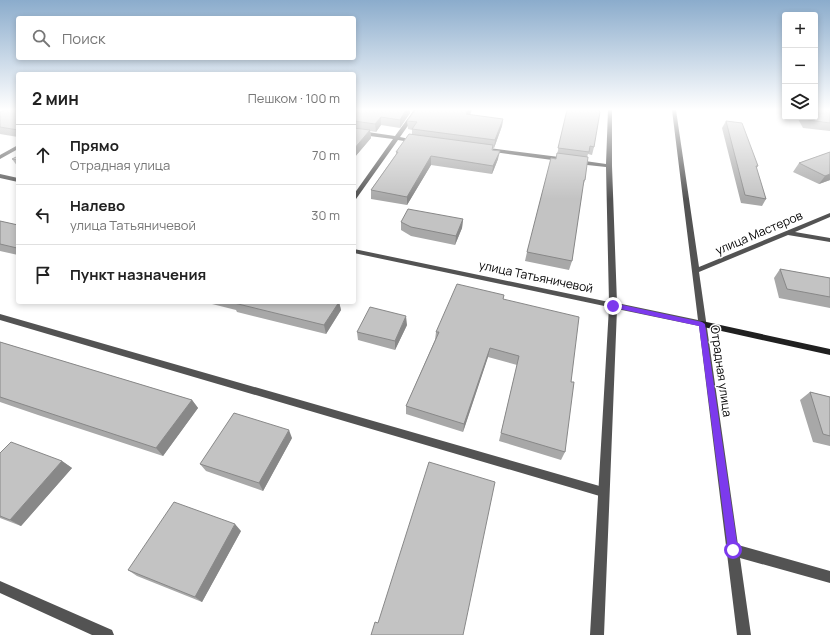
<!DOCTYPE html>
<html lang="ru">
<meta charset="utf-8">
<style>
body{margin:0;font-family:Manrope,sans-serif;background:#f6f6f6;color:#222}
.controls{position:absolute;right:12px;top:12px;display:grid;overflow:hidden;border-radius:4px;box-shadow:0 2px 6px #0003}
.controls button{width:36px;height:36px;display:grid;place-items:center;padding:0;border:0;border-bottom:1px solid #e0e0e0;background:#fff;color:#222;font:20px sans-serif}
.stop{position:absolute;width:12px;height:12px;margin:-9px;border:3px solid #7c3aed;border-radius:50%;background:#fff}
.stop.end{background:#7c3aed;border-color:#fff;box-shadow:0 1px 4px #0008}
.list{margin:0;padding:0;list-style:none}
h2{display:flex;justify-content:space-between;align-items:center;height:52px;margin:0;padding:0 16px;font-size:17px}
h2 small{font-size:13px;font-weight:400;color:#767676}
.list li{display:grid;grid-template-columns:26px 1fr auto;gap:12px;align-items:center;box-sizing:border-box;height:60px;padding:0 16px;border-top:1px solid #e0e0e0}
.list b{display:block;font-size:15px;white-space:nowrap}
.list p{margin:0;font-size:13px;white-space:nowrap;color:#767676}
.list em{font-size:13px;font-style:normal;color:#767676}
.icon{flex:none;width:22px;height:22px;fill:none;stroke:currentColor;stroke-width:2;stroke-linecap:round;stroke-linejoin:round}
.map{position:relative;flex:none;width:830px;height:635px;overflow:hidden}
.search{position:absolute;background:#fff;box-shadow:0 2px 6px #0003;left:16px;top:16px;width:340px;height:44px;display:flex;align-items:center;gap:10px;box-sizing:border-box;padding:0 14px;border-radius:4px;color:#767676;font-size:15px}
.panel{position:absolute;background:#fff;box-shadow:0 2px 6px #0003;left:16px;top:72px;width:340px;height:232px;border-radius:4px}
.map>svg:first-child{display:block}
</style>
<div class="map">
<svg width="830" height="635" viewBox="0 0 830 635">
<rect width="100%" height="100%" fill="#fff"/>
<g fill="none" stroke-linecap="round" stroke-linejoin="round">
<path fill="#535353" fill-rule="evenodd" d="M0,314l603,173 4,1 1,4 -1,4 -4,1 -603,-177z
M0,581l112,49 2,5h-22l-92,-42z"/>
<path fill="#535353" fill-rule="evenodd" d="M414,110h5l-19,27 19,4 -3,2 -18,-3 -42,59 -2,1v-6l39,-55 -39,-5v-4l41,6z
M608,110h4v56l5,137 81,17 -26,-210h4l23,157 131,-54v4l-35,15 35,6v4l-42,-7 -89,37 39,273 92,26v12l-90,-25 11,77h-14l-38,-309 -82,-17 -13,326h-14l19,-328 -255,-54v-4l255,53 -3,-135 -28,-3 -3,-2 3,-2 28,4z
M18,145v4l-18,10v-4z
M489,148l78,10 3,2 -3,2 -80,-11 -1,-1z
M0,174l18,4v4l-18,-4z"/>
<path fill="#202020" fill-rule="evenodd" d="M702,321l128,28v6l-131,-29 -1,-2 1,-2z"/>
</g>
<path fill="#a8a8a8" d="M18,110v27l-18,-3v-22z
M354,110h56v3l-10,15 -19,-3 -5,7 -6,-1 1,7 -17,20z
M472,110l-2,5 33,4 -1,7 -8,22h-1v2l5,9 -6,15 -61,-9 -24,40 -36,-6v-9l25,-36v-2l16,-18v-4l-4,-1 -1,-8z
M567,110l27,37 -2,8 -4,-1 -1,3 -2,23 -3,9 -10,72 -3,9 -44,-9 2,-9 29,-93z
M830,112v19l-27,-3 -6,-11h18z
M726,121l32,45 -2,3 10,30 -4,7 -21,-3 -19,-75z
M830,152v28l-11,4 -26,-12 6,-9z
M18,156v11l-6,-8z
M463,219l-1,9 -7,17 -44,-9 -10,-6v-8z
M0,221l18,4v30l-18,-4z
M780,269l50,9v30l-51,-10 -5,-20z
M504,295l-1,4 68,83 -6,70 -4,8 -62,-19 18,-76 -29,-8 -25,75 -57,-18v-8l29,-66 1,-8z
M204,302h135l2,8 -15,24 -89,-22 -1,-2z
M407,325l-12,25 -37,-10 -1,-8z
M0,342l192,58 6,8 -35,48 -125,-41 -38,-13z
M810,392l20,5v49l-17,-4 -13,-42z
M292,438l-29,53 -57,-20 -6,-7z
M0,453l62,8 10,7 -51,58 -21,-8z
M241,531l-39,71 -65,-26 -9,-6z"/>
<path fill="#888" d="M406,110h4v3l-10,15v-8z
M468,110h4l-6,12v-8z
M381,117v8l-5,7 -1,-8z
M503,119l-1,7 -8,22 1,-8z
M370,130l1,8 -17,20v-9z
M500,151l-2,8 -6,15 1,-8z
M431,156v9l-24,40v-8z
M830,174v6l-11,4 6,-8z
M463,219l-1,9 -7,17 1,-9z
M339,302l2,8 -15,24 -2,-9z
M406,316l1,9 -12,25v-9z
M490,348l-2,9 -25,75 1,-8z
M192,400l6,8 -35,48 -7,-8z
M289,430l3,8 -29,53 -4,-8z
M62,461l10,7 -51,58 -11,-6z
M235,524l6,7 -39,71 -7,-5z"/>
<path fill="#c3c3c3" stroke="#888" d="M4,110h14v20l-18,-3v-15z
M354,110h52l-6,10 -19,-3 -6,7 -21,-3z
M415,110h53l-2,4 37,5 -8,21 -83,-11 5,-7 -10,-1z
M567,110h32v1l1,1 -6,35 -4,-1 -1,6 -31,-4z
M815,110h14l1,2v11l-22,-3 -2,-3h9z
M726,121l16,2 16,43h-2l10,33 -21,-4z
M354,128l16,2 -16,19z
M409,134l84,11 -1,5 8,1 -7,15 -62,-10 -24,41 -36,-7 27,-38h-2z
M830,152v22l-5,2 -26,-13z
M557,153l31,4 -3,23h-1l-12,81 -45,-9 24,-94 5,1z
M18,156v4l-6,-1z
M408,209l55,10 -7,17 -45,-9 -10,-5z
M0,221l18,4v22l-1,1 -17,-4z
M780,269l50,9v19l-43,-8z
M457,284l47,11 -1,4 76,18 -8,65h3l-9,70 -64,-19 18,-77 -29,-8 -26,76 -58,-18 33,-74h-3z
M234,302h105l-15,23 -90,-22z
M370,307l36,9 -11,25 -38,-9z
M0,342l192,58 -36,48 -156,-51z
M810,392l20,5v39l-7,-2z
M234,413l55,17 -30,53 -59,-19z
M11,442l51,19 -52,59 -10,-4v-63z
M429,462l66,20 -32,153h-92l4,-13 3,1z
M174,502l61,22 -40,73 -67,-27z"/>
<linearGradient id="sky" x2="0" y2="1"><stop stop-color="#8baccc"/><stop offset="0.55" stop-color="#fff"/><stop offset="1" stop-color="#fff" stop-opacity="0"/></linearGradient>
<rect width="830" height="199" fill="url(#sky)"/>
<path fill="#7c3aed" d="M613,303l89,19 3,2 33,226 -2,3 -3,1 -3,-1 -2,-3 -29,-224 -88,-19 -1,-1z"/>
<g text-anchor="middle" stroke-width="3" stroke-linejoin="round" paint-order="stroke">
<g font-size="12" fill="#000" stroke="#fff">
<text transform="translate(759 233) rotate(-23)" y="4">улица Мастеров</text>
<text transform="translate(536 277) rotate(12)" y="4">улица Татьяничевой</text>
<text transform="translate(721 371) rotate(82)" y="4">Отрадная улица</text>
</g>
</g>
</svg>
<div class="controls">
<button>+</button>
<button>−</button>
<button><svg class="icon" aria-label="layers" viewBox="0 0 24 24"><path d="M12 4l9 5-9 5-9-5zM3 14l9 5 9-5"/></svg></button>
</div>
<div class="stop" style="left:733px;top:550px"></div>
<div class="stop end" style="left:613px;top:306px"></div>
<div class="search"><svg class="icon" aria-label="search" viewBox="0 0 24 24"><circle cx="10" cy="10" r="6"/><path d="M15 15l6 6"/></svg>Поиск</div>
<section class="panel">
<h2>2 мин<small>Пешком · 100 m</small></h2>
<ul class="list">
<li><svg class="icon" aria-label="ahead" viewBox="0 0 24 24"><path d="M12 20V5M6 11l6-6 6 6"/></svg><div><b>Прямо</b><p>Отрадная улица</p></div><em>70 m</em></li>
<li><svg class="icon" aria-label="left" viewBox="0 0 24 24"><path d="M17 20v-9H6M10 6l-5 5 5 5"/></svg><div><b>Налево</b><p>улица Татьяничевой</p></div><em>30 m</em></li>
<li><svg class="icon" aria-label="arrive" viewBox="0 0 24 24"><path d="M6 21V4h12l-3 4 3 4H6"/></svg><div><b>Пункт назначения</b></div></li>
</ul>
</section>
</div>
